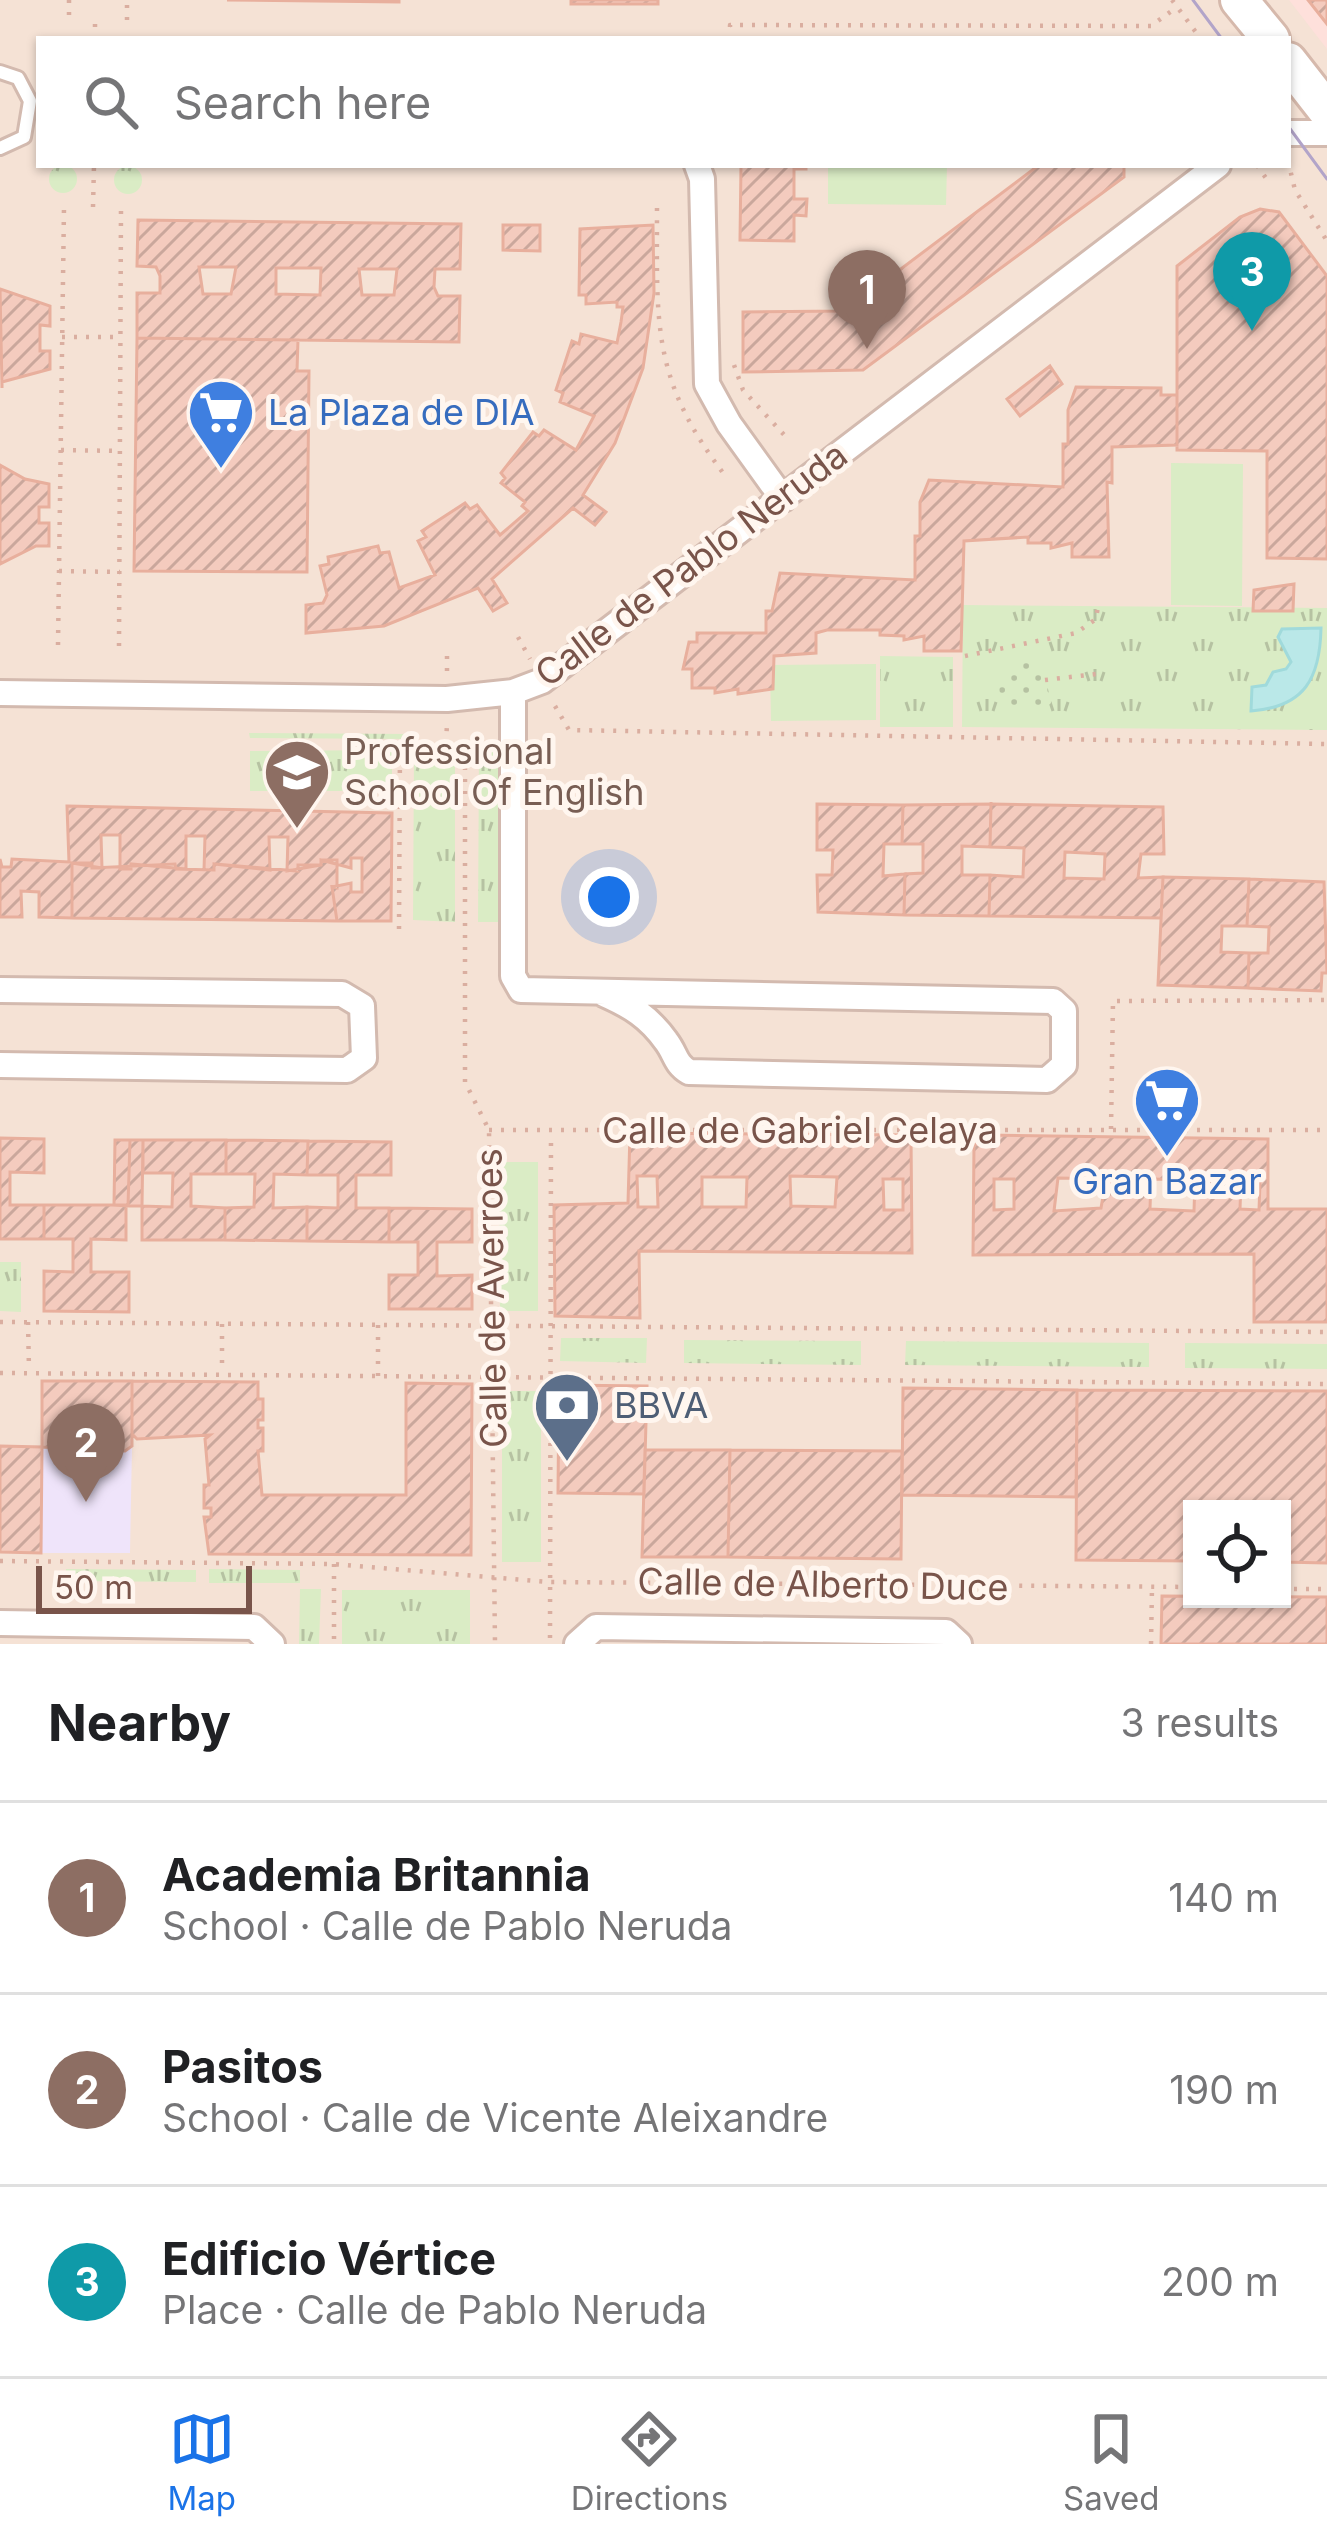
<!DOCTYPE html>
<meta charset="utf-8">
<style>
body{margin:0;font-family:Inter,sans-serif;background:#f6f6f6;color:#202124}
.controls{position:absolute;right:36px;bottom:36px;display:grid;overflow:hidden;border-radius:0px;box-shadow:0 3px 9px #0004}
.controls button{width:108px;height:108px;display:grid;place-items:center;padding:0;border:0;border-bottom:3px solid #e0e0e0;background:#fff;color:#202124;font:60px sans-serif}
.scale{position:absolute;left:36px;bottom:30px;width:216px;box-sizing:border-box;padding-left:12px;border:6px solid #79544a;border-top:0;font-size:33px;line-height:42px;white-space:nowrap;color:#79544a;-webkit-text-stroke:9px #fff6ef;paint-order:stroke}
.you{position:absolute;left:609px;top:897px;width:42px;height:42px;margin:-30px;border:9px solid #fff;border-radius:50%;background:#1a73e8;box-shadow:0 0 0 18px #1a73e833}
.badge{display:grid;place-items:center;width:78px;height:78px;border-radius:50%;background:#1a73e8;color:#fff;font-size:39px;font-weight:700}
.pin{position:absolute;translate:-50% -99px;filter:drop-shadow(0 3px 6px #0008)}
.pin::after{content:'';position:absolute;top:63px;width:42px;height:36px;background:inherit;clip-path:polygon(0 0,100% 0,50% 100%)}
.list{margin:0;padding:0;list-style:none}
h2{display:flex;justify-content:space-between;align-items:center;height:156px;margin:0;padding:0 48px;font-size:51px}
h2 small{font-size:39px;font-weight:400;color:#757577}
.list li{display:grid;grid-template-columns:78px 1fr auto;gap:36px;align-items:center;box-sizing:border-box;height:192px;padding:0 48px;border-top:3px solid #e0e0e0}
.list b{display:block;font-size:45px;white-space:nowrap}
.list p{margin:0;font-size:39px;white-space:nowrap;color:#757577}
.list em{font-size:39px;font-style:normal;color:#757577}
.icon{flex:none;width:66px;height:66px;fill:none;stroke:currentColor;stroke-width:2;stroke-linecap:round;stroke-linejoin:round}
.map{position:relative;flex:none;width:1327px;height:1644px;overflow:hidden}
.search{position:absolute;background:#fff;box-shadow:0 3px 9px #0004;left:36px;right:36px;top:36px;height:132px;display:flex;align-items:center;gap:30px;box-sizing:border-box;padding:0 42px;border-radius:0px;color:#757577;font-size:45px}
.sheet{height:732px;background:#fff}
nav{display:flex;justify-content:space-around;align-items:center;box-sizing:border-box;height:168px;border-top:3px solid #e0e0e0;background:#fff;font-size:33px;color:#757577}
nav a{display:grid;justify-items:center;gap:6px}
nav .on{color:#1a73e8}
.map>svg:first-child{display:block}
</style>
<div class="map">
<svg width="1327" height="1644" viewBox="0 0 1327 1644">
<defs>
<pattern id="grass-tufts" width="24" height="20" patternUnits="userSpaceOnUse" patternTransform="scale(3)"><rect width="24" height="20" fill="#daecc5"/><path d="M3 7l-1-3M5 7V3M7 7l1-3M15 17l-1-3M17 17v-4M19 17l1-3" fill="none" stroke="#b6c2a2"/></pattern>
<pattern id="park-dots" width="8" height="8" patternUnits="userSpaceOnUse" patternTransform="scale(3)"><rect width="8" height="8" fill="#daecc5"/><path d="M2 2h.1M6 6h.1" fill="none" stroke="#b6c2a2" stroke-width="1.8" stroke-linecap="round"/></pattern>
<pattern id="building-hatch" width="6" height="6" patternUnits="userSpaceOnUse" patternTransform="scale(3)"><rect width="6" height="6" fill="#f4cbbe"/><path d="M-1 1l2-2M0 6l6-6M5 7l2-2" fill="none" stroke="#caa79c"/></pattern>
</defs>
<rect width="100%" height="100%" fill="#fdf2e7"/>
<path fill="#f5e2d5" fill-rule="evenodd" d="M0,0h1327v1644h-1327zM39,39h1249v126h-1249zM1192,1509h90v90h-90z"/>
<path fill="#fee0db" d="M1289,0h38v49z"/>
<path fill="#efe4fa" d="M68,1446h38v5l26,-5 -2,107h-89l1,-106 25,3z"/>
<path fill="url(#grass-tufts)" d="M49 179a14 14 0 1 1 28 0a14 14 0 1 1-28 0Z
M114 180a14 14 0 1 1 28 0a14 14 0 1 1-28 0Z
M963,605l364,3v122l-365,-3z
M880,656l73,1v70h-73z
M249,733l164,1v5l-163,-1z
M392,750v41h-142v-40z
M414,751h41v171l-42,-2z
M479,752h24l-1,170h-24z
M499,1162h39v149h-38z
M0,1262h21v50l-21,-1z
M561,1338h86l-1,25 -86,-2z
M684,1340l177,1v24l-177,-2z
M906,1341l243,2v24l-244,-2z
M1185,1343l142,1v25l-142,-1z
M502,1391h39v171h-39z
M66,1569l130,1v12l-131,-1z
M209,1569l91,1v13h-91z
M300,1589h21l-2,55h-20z
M342,1590h128v54h-128z"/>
<path fill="url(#park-dots)" d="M1014,661h23l7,9 7,33 -10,9 -39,-7c-6,-19 -2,-30 12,-44z"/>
<path fill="#daecc5" d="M828,165h119l-1,40 -118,-1z
M1171,463l72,1 -1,142 -71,-1z
M876,664v56l-105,1 -1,-56z"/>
<path fill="#bae8e8" stroke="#a0dadb" stroke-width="3" d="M1321,628c-1,50 -16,79 -70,83l1,-24 14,-2 7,-13 13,-3 5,-7 -13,-25 4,-8z"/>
<path fill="url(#building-hatch)" stroke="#e8af9d" stroke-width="3" fill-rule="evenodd" d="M227,0h172v2z
M571,0h87v4h-87z
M1308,0h19v24z
M741,165h65v4h-12v30h13l-1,17 -12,-1v26l-54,-1z
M1039,165h85v12l-261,193 -120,2v-60l102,-1z
M1260,209l19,3 48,64v283l-60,-1v-107l-90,-1v-184l63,-49z
M138,220l323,4 -1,45h-25l-1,18 4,9h22l-1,46 -322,-4v-45h23v-17l-4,-9 -19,-1zM199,267h37l-5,27h-28zM276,268h45l-1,27 -44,-1zM359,269h38l-3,26h-32z
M503,225h37v26l-37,-1z
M653,225l1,68 -11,75 -28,75 -32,52 23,17 -11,13 -22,-17 -81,71 15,24 -14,8 -15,-23 -94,38 -78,7v-28l17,-2 4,-8 -7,-29 9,-2 -1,-7 50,-11 2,7 9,-1 10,36 36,-13 -17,-34 8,-4 -4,-6 43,-28 5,6 7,-4 23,30 28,-24 -6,-5 3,-4 -24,-19 4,-5 -4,-5 32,-41 6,4 5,-6 32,20 18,-34 -34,-14 3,-9 -7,-3 16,-49 7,3 2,-10 36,9 4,-21 2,-15h-6v-5l-31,2v-9h-7l1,-66z
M0,289l50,17v20l-10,-1v26h10v18l-48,13v6z
M137,338l161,2 -1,31h12l-2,201 -173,-1z
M1050,366l12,18 -42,32 -13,-17z
M1076,387l85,1v7h16v50l-65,2v36l-5,-1 2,75h-37v-14l-21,5v-5h-23v-6l-64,4 -3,110h-37v-15l-20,4v-4l-24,-1v-5h-53l-11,3v20l-42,3 -1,33 -35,5v-5l-23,4v-5h-23v-19h-9l6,-27h8v-9h69v-22h6l8,-38 135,7v-44h5v-34l9,-22 134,7v-43h5v-34z
M0,465l25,14 24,5v23h-10v16h10v23h-13l-36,18z
M1294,584l-1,27h-40l1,-21z
M817,804l86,1 -1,39h-18l-1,32 22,-2 -1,41 -86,-3 -1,-37h15l1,-25h-16z
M991,804l172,3 1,47h-23l-3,24 25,-1 -2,41 -172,-2 1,-41 33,2 1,-29 -34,-1zM1065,852l40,2 -1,25 -40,-1z
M991,804l-1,43 -28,-1v29h28l-1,41 -85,-1 1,-41 18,-1v-29h-21l1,-39z
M67,806l325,7 -1,108h-54l-5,-34 19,-4v9h11v-34h-11v10l-30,-8v5l-34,6 1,-34h-19l1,33 -56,-6v6h-10l1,-34h-19v33l-55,-5v5h-11v-34h-19l1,33 -30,-5v55l-33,-1v-25l-18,-1 1,26h-22v-58l2,8h9l1,-8 57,3z
M321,860h16v28l-5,-1 5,34 -265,-3v-55h20v5l83,-4 1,5 38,1v-6l84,7v-6h23z
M1163,877l86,2 -2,47h-25l-1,26 28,1 -1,35 -90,-3z
M1249,879l75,3 3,91h-5l-1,18 -73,-3 1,-35h19l1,-26 -22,-1z
M630,1133l281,2 1,118 -273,-2 1,67 -85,-2 -1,-111 74,-2zM637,1176h20l1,31h-20zM790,1176l47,1 -2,30 -44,-1zM702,1177h45l-1,30h-44zM883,1179h20v31h-19z
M986,1135l282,4v70h59v113h-73v-68l-281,1 1,-111 11,1zM1058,1178l48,1 -5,29 -47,3zM994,1179h20v30l-20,1zM1151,1179l44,1 -1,31 -44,-2zM1241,1182l19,1 -1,27 -19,-1z
M0,1138l44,1v34l-34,-1v33h34v34h-44z
M115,1140h15l-2,66 -14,-1z
M130,1140h13l-1,66h-14z
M143,1140h83v34h-35v32l34,2v32h-83v-34l30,1 1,-34h-30z
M226,1140l82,1 -1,34 -33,-1 -1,34 34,-1v34l-82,-1v-32l29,-1 1,-33h-29z
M308,1141l83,1v33h-35v33h33v34l-82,-1v-34l31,1v-33h-31z
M44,1205h82v35l-35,-1v33h38v40l-85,-1v-40l29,1v-33h-29z
M389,1208l83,1v33h-35v34l35,-1v34h-83v-34h29v-33h-29z
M42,1381h90v65l-7,5 -83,-4z
M132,1381l126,1v17h5v21h-5v8h5v23h-5l4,44h144v-112l66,1 -1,171 -262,-1 -5,-37h7v-9h-7v-23h5l-4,-46 5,-4 -73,4 -5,-5z
M559,1385l88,1 -3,108 -86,-1z
M903,1388l174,2 -1,107 -174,-2z
M1077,1390l250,1v172l-45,-1v-53h-90v52l-116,-1z
M0,1446l42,1 -1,106 -41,-1z
M645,1450h85l-2,107h-86z
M730,1450l172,1 -1,108 -173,-2z
M1162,1596l165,1v47h-166z"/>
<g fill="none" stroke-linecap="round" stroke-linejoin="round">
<defs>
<path id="lane" d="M0,72l18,6 12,23 -6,36 -24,11"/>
<path id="street" d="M1288,133h39
M697,165l5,14 5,205 22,40 54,75
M513,692v284l8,14 532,11 11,10v54l-17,15 -358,-8c-14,-8 -13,-18 -23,-31 -17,-24 -35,-35 -62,-47
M0,693l447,6 66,-7 29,-11 676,-516
M0,990l342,4 20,12 2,52 -17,12 -347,-5
M0,1623l254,4 18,17
M577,1644l19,-17 350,5 13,12"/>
<path id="secondary" d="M1239,0l32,39
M1288,61l39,50"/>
</defs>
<use href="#lane" stroke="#d3baaf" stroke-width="18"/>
<use href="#street" stroke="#d3baaf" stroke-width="30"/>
<use href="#secondary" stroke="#d6b9ac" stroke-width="42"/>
<path stroke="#daaea0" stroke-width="4.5" stroke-dasharray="3 9" stroke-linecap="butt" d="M69,0v21
M1172,0l29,39
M127,20v-20
M95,39v-18
M730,39v-14l421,1 26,-19
M1288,161l7,29 32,51
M1257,165l13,19
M93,207l1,-42
M657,208c0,117 -6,172 70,270
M62,337h59
M734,365l9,25 43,47
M61,450l59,1
M59,571l61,1
M518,637l12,22
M58,645l6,-438
M119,646l2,-439
M965,656l111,-23 20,-14 2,-13
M447,671v-23
M1045,680l51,-6
M555,706l14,24 758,14
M446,743l1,-19
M465,743v339l24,48 6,514
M399,929l1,-186
M1111,1129l2,-128 214,-1
M489,1130h838
M0,1322l1327,10
M28,1322l1,48
M222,1324v48
M378,1325v51
M0,1373l1327,11
M0,1561l334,3 215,18 643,5
M334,1564v80
M1282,1589h45
M550,1638l1,-504
M1151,1644l1,-57"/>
<use href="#lane" stroke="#fff" stroke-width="12"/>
<use href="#street" stroke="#fff" stroke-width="24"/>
<use href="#secondary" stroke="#fff" stroke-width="36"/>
<path stroke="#b2a4c9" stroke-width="3" d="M1193,0l29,39
M1288,126l39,53"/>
</g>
<defs>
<symbol id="supermarket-pin" viewBox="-11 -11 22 30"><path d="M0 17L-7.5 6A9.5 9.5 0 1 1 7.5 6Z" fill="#3f7fe0" stroke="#fff6ef"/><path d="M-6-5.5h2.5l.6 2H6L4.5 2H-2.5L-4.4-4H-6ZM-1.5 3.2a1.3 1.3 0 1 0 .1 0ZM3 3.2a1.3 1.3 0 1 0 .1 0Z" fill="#fff"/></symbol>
<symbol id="school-pin" viewBox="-11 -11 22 30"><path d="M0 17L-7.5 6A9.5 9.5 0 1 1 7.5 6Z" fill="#8d6e63" stroke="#fff6ef"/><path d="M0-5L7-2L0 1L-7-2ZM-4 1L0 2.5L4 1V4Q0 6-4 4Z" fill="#fff"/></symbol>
<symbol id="bank-pin" viewBox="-11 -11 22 30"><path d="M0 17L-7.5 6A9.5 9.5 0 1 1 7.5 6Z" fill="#5c6f8a" stroke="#fff6ef"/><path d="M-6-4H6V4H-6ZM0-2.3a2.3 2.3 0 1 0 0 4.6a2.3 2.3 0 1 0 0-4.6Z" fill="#fff"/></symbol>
</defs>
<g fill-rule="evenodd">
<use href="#supermarket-pin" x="183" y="374" width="76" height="104"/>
<use href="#school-pin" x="259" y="734" width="76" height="104"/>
<use href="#supermarket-pin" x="1129" y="1062" width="76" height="104"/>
<use href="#bank-pin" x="529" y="1367" width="76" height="104"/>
</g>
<g text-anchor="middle" stroke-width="10" stroke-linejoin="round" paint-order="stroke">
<g font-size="36" fill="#366cbe" stroke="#fff6ef" text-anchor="start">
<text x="268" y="425">La Plaza de DIA</text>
<text x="1167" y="1194" text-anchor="middle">Gran Bazar</text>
</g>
<g font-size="36" fill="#79544a" stroke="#fff6ef">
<text transform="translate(691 564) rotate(-37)" y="13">Calle de Pablo Neruda</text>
<text x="800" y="1143">Calle de Gabriel Celaya</text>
<text transform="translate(491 1298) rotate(-91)" y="13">Calle de Averroes</text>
<text transform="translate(823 1584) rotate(1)" y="13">Calle de Alberto Duce</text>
</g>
<g font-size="36" fill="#785e54" stroke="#fff6ef" text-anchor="start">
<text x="344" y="764">Professional<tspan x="344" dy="41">School Of English</tspan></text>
</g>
<g font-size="36" fill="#4e5e75" stroke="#fff6ef" text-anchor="start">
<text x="614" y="1418">BBVA</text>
</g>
</g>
</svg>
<div class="controls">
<button><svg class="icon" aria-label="locate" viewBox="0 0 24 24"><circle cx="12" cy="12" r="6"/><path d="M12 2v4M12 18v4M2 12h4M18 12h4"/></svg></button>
</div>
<div class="scale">50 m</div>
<div class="you"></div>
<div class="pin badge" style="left:867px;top:349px;background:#8d6e63">1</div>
<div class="pin badge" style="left:86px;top:1502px;background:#8d6e63">2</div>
<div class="pin badge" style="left:1252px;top:331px;background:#0f9aa8">3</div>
<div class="search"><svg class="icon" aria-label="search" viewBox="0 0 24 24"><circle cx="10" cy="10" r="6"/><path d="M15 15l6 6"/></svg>Search here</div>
</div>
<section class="sheet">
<h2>Nearby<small>3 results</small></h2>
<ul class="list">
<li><span class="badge" style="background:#8d6e63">1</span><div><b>Academia Britannia</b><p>School · Calle de Pablo Neruda</p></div><em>140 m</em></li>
<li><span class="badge" style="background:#8d6e63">2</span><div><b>Pasitos</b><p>School · Calle de Vicente Aleixandre</p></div><em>190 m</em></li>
<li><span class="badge" style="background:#0f9aa8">3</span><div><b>Edificio Vértice</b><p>Place · Calle de Pablo Neruda</p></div><em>200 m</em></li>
</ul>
</section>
<nav>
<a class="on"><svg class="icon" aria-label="map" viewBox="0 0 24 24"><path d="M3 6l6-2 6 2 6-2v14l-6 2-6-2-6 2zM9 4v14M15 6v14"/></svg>Map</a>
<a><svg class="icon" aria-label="directions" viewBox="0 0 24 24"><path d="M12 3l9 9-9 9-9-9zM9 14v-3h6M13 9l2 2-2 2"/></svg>Directions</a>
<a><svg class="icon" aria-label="saved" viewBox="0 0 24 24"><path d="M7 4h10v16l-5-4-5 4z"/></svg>Saved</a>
</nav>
